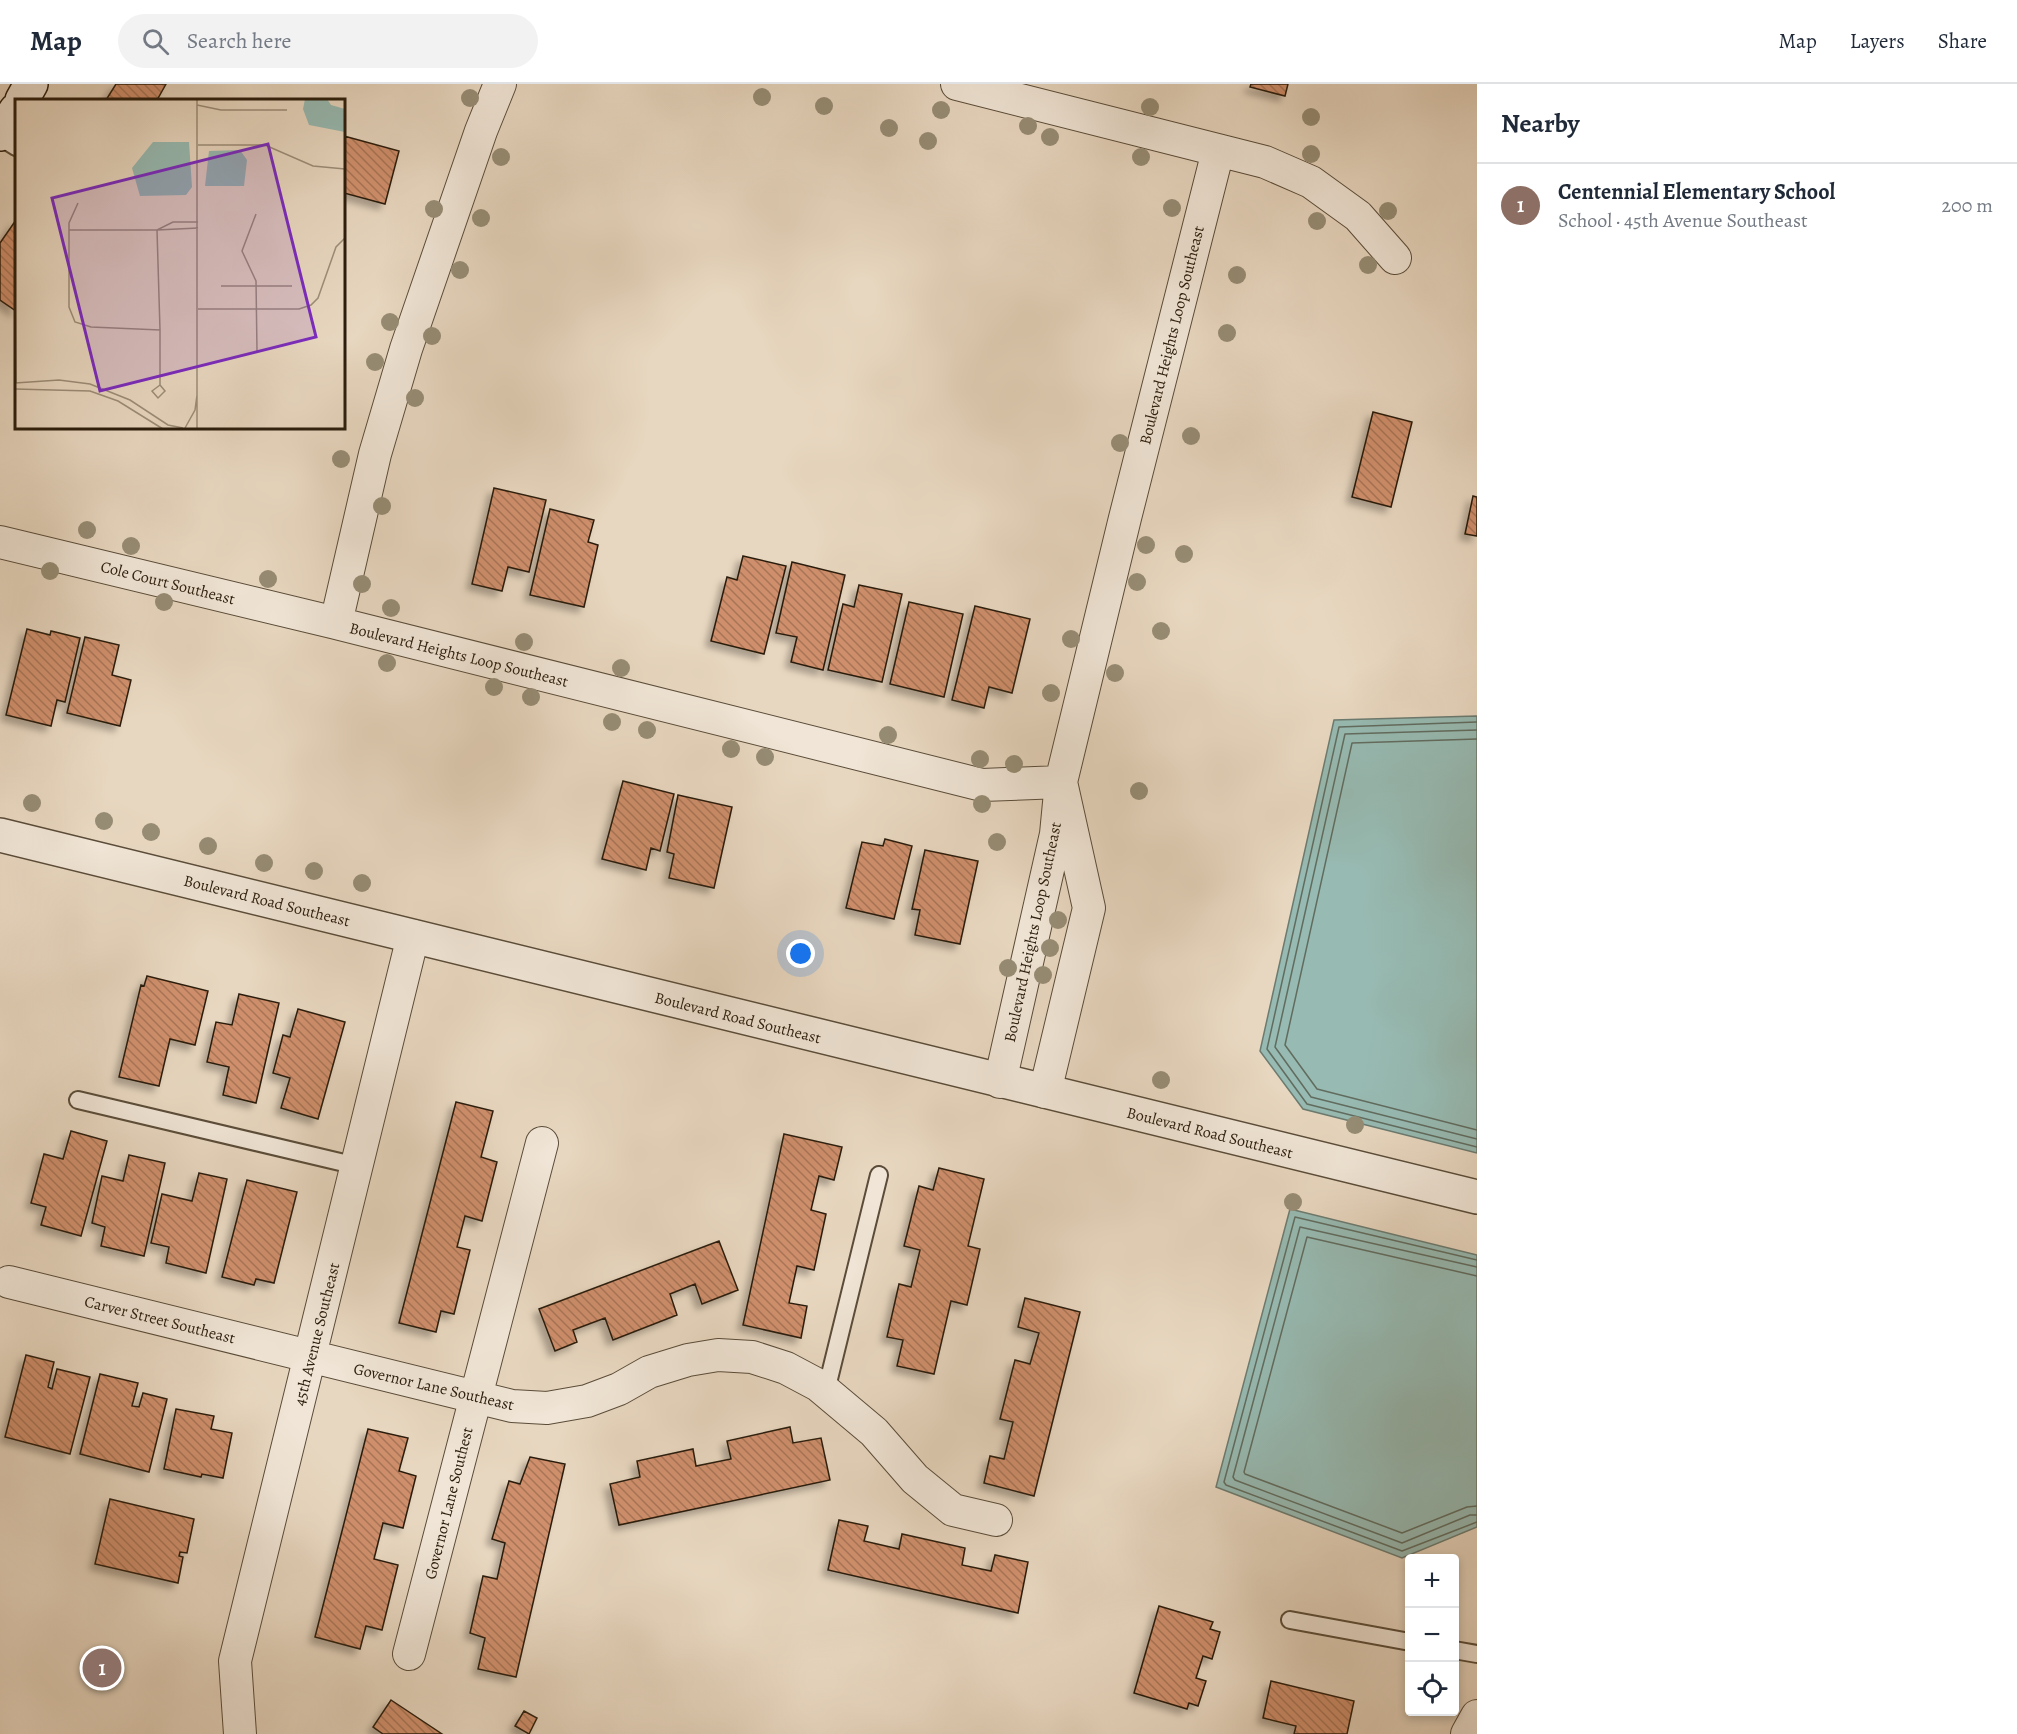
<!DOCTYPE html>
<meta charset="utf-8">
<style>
body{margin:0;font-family:Alegreya,serif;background:#f2f2f3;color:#1f2937}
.controls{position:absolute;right:18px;bottom:18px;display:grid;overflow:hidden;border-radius:6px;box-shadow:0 3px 9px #0003}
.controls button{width:54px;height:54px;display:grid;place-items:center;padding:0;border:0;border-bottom:2px solid #e0e1e3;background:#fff;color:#1f2937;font:30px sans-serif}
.you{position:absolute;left:801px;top:870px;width:21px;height:21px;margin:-15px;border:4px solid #fff;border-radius:50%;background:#1a73e8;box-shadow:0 0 0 9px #1a73e833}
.badge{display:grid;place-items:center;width:39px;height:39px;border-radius:50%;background:#8f2418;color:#fff;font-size:20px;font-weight:700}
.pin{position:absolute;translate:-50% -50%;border:3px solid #fff;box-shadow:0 2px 6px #0006}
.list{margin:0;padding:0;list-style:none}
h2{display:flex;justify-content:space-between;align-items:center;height:78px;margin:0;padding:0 24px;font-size:26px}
h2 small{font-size:20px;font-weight:400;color:#747a83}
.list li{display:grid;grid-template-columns:39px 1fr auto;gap:18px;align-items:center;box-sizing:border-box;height:84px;padding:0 24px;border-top:2px solid #e0e1e3}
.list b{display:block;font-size:22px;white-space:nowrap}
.list p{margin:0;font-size:20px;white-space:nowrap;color:#747a83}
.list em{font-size:20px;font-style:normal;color:#747a83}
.icon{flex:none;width:33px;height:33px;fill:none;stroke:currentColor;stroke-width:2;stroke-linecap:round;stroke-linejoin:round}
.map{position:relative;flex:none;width:1477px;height:1650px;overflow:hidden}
header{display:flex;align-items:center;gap:36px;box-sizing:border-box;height:84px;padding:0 30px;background:#fff;border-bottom:2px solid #e0e1e3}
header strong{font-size:28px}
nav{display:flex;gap:33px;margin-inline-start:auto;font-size:21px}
.search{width:420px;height:54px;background:#f2f2f3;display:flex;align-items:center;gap:15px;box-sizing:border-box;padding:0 21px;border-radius:33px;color:#747a83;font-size:22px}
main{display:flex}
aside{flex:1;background:#fff}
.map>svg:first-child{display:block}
</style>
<header>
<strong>Map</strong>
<div class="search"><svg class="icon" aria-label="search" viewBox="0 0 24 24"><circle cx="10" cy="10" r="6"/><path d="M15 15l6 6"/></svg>Search here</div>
<nav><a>Map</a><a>Layers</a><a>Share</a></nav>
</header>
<main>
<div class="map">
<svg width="1477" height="1650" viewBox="0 0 1477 1650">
<defs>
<pattern id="building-back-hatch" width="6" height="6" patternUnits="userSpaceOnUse" patternTransform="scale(1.5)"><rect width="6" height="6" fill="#cf8f6c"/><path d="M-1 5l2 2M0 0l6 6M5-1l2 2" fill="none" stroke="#a87457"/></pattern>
<filter id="shadow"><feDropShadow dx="-5.5" dy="5.5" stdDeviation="3" flood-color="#0004"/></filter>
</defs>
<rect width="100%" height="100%" fill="#e8d7c0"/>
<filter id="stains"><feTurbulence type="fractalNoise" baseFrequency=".00333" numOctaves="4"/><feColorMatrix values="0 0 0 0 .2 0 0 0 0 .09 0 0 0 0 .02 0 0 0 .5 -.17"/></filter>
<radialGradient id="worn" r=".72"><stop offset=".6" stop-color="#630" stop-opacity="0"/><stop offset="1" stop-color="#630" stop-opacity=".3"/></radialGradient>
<path fill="#97bab2" stroke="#6c7b70" stroke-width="1.5" d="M1477,632v437l-174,-44 -43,-58 74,-331z
M1290,1125l187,46v272l-75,31 -186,-71z"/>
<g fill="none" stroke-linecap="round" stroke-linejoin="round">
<path stroke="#616c5f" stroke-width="1.5" d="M1477,638l-138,5 -72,322 40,55 170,43
M1477,646l-132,4 -70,313 36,50 166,42
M1477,655l-125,4 -67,302 32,44 160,41
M1477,1176l-182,-43 -71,265 2,3 176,66 75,-29
M1477,1183l-177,-40 -67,250 2,3 167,63 68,-28h7
M1477,1192l-170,-39 -63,235 1,2 157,59 65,-26 10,-1"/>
</g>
<path fill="url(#building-back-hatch)" stroke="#2b1d0c" stroke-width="1.5" filter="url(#shadow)" d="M116,0h50l-9,16h-51z
M1251,0h37l-3,12 -35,-9z
M344,52l55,15 -14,53 -41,-11z
M16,136v91l-16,-11v-57z
M1373,328l39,10 -21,85 -39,-10z
M494,404l52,12 -17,72 -21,-5 -6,24 -30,-7z
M1473,412l4,1v39l-12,-2z
M550,425l44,11 -6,22 10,3 -14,62 -54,-12z
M743,472l43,10 -22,88 -53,-13 16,-64 10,3z
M792,478l53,13 -22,95 -32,-8 6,-25 -21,-4z
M859,501l43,9 -20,88 -54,-12 15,-66 11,3z
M909,518l54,12 -19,83 -54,-13z
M975,522l55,13 -18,74 -23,-6 -5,21 -32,-8z
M27,545l23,6 1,-4 29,7 -15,64 -8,-2 -6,26 -45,-11z
M85,553l34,8 -7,30 19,5 -11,46 -53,-13z
M623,697l51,13 -14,57 -9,-3 -5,22 -44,-11z
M678,711l54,12 -18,81 -45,-10 5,-24 -7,-2z
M885,755l27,7 -18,73 -48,-11 16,-66 21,4z
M925,766l53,11 -18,83 -45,-9 5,-25 -8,-1z
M147,892l61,15 -13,54 -25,-6 -11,47 -40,-9 22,-92 3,1z
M239,910l40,9 -23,100 -33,-8 6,-28 -22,-5 9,-40 16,3z
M298,925l47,13 -27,97 -37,-11 9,-30 -17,-5 10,-38 7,2z
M456,1018l37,9 -12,46 16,5 -15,59 -17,-5 -8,31 13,3 -16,64 -13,-3 -5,21 -37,-9z
M71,1047l36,10 -26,95 -40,-11 5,-18 -15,-4 13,-49 19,5z
M784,1050l58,13 -8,33 -15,-4 -8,34 15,4 -12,56 -17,-4 -8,37 18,3 -6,32 -58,-13z
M129,1071l36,8 -21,93 -43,-10 4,-19 -13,-4 10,-47 21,5z
M939,1084l45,11 -16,67 12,3 -13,56 -16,-4 -17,73 -37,-8 6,-26 -16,-3 12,-53 12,3 9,-37 -16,-4 15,-60 14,4z
M199,1089l28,6 -21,94 -40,-10 3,-16 -18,-4 11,-49 30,7z
M247,1096l50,12 -23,91 -18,-4 -2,6 -32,-8z
M719,1157l19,49 -36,14 -7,-20 -25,10 7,21 -64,25 -8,-22 -32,12 4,12 -22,9 -16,-42z
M1025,1214l55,14 -46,184 -50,-13 6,-27 14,3 9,-37 -13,-3 15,-59 15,4 9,-31 -21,-6z
M26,1271l28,7 -6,25 4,2 5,-20 33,8 -20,77 -65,-17z
M100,1290l38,9 -6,23 7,1 4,-14 24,6 -18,73 -69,-18z
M176,1325l38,7 -3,13 21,4 -9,45 -21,-4 -1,3 -37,-8z
M790,1343l3,16 28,-5 9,42 -211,45 -9,-41 30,-7 -3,-16 56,-12 3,17 35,-7 -4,-18z
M368,1345l40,9 -9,33 17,5 -13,52 -20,-5 -9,36 24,6 -16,65 -16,-4 -6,23 -45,-12z
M530,1373l35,7 -49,213 -38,-8 7,-31 -15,-5 13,-57 14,3 8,-36 -13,-4 17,-58 11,3z
M110,1415l84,20 -7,34 -7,-1 -1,4 4,1 -5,26 -83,-19z
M839,1436l29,6 -4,15 35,8 3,-15 63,14 -3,17 29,6 4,-16 33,7 -10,51 -190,-43z
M1159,1522l54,16 -3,7 10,3 -8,27 -9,-3 -7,22 10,3 -8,25 -9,-3 -2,6 -53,-16z
M1271,1597l83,20 -7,33h-53l2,-8 -33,-8z
M391,1616l51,34h-59l-10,-7z
M524,1627l13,7 -8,16 -14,-8z"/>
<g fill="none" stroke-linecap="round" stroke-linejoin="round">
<defs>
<path id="service" d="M0,53l16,10
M78,1016l279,66
M826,1307l53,-216
M1290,1536l120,22
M1454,1566l23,4"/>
<path id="minor" d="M500,0l-19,47 -75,218 -31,105 -39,169 646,162 79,-3 64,-264 93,-367
M957,0l308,78 46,20 47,34 37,42
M0,458l336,81
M1000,998l56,-248 5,-52 28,126 -44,184
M9,1198l503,124 35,2 40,-7 32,-12 30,-17 39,-12 30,-5 34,2 34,11 32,17 56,47 41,47 38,31 43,10
M409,1570l133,-511
M240,1650l-5,-73 178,-725
M1467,1650l10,-18"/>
<path id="tertiary" d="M0,751l1477,362"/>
<path id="secondary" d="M22,16l9,-16
M0,50l16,-24"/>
</defs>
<use href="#service" stroke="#5a4c39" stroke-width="20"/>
<use href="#minor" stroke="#5a4c39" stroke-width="34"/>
<use href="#tertiary" stroke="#5a4c39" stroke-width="36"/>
<use href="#secondary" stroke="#2b1d0c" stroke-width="36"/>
<use href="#service" stroke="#f0e5d6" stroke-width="16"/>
<use href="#minor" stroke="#f0e5d6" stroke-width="32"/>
<use href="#tertiary" stroke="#f0e5d6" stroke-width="33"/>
<use href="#secondary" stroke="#f0e5d6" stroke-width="33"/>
</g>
<g fill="#968c74">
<circle cx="762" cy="13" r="9"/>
<circle cx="470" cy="14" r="9"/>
<circle cx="824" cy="22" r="9"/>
<circle cx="1150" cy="23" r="9"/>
<circle cx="941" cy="26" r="9"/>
<circle cx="1311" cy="33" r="9"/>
<circle cx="1028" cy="42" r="9"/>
<circle cx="889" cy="44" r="9"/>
<circle cx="1050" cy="53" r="9"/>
<circle cx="928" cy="57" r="9"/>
<circle cx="1311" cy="70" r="9"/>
<circle cx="501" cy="73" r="9"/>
<circle cx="1141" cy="73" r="9"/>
<circle cx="1172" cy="124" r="9"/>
<circle cx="434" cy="125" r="9"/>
<circle cx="1388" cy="127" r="9"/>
<circle cx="481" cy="134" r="9"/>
<circle cx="1317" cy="137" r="9"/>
<circle cx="1368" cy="181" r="9"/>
<circle cx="460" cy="186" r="9"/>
<circle cx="1237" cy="191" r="9"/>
<circle cx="390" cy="238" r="9"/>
<circle cx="1227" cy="249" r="9"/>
<circle cx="432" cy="252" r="9"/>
<circle cx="375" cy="278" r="9"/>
<circle cx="415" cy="314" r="9"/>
<circle cx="1191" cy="352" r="9"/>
<circle cx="1120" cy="359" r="9"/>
<circle cx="341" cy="375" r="9"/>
<circle cx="382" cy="422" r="9"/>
<circle cx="87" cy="446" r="9"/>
<circle cx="1146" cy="461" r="9"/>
<circle cx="131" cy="462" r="9"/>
<circle cx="1184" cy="470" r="9"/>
<circle cx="50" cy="487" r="9"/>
<circle cx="268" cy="495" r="9"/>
<circle cx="1137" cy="498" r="9"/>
<circle cx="362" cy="500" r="9"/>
<circle cx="164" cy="518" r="9"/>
<circle cx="391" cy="524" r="9"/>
<circle cx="1161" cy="547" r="9"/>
<circle cx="1071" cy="555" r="9"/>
<circle cx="524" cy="558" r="9"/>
<circle cx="387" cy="579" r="9"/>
<circle cx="621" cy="584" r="9"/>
<circle cx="1115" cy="589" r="9"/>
<circle cx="494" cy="603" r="9"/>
<circle cx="1051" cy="609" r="9"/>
<circle cx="531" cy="613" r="9"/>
<circle cx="612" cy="638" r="9"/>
<circle cx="647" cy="646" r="9"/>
<circle cx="888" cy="651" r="9"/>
<circle cx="731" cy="665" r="9"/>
<circle cx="765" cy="673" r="9"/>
<circle cx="980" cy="675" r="9"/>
<circle cx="1014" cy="680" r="9"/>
<circle cx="1139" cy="707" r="9"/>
<circle cx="32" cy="719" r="9"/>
<circle cx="982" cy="720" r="9"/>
<circle cx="104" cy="737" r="9"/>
<circle cx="151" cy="748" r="9"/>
<circle cx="997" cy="758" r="9"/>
<circle cx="208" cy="762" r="9"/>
<circle cx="264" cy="779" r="9"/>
<circle cx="314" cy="787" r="9"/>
<circle cx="362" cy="799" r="9"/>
<circle cx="1058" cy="836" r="9"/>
<circle cx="1050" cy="864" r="9"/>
<circle cx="1008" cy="884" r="9"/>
<circle cx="1043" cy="891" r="9"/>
<circle cx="1161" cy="996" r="9"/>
<circle cx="1355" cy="1041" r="9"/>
<circle cx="1293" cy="1118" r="9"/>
</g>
<g text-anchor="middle" stroke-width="5" stroke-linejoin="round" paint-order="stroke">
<g font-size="16" fill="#2b1d0c" stroke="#f0e5d6">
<text transform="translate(1171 251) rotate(-76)" y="6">Boulevard Heights Loop Southeast</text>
<text transform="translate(168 498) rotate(14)" y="6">Cole Court Southeast</text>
<text transform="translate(459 570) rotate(14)" y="6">Boulevard Heights Loop Southeast</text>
<text transform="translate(267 816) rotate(14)" y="6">Boulevard Road Southeast</text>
<text transform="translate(1032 848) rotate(-78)" y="6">Boulevard Heights Loop Southeast</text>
<text transform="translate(738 933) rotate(14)" y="6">Boulevard Road Southeast</text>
<text transform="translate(1210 1048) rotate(14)" y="6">Boulevard Road Southeast</text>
<text transform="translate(160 1235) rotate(14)" y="6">Carver Street Southeast</text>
<text transform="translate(316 1250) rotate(-76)" y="6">45th Avenue Southeast</text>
<text transform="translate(434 1302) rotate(13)" y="6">Governor Lane Southeast</text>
<text transform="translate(448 1419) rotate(-76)" y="6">Governor Lane Southest</text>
</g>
</g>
<g transform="translate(15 15)">
<rect width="330" height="330" fill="#e8d7c0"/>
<path d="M290,0h22l4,6 14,4v23l-36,-7 -6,-16zM138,43h36l3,45 -6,8 -46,1 -8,-28zM225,51l7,10 -3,26h-39l4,-35z" fill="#97bab2"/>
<path fill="none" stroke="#9c8d78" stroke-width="1.5" d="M182,0v330M182,6l24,5h66M183,46h67l48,21 32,3M241,115l-14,37 14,30 1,70M183,123h-25l-16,8 41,-2M54,131h88l3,100 -69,-3 -16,-5 -6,-15v-84l9,-20M0,181l1,103M206,187h71M183,210h101l12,-4 7,-7 18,-51 9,-9M145,231v55l5,6 -7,7 -6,-7 8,-6M0,284l44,-3 31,4 40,16 38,25 15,3M0,290l75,2 28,10 45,28M170,329l10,-18 2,-15"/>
<path fill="#7b2cbf" fill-opacity="0.15" stroke="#7b2cbf" stroke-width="3" d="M253,45l48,193 -216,54 -48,-193z"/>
<rect width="330" height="330" fill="none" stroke="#2b1d0c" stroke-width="3"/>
</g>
<rect width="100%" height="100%" filter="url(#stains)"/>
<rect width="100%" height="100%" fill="url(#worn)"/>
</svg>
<div class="controls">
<button>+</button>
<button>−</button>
<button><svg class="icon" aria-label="locate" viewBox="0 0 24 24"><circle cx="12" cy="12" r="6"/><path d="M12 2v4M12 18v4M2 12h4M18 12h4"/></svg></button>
</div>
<div class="you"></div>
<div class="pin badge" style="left:102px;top:1584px;background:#8d6e63">1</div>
</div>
<aside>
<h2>Nearby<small></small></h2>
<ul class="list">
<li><span class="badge" style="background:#8d6e63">1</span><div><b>Centennial Elementary School</b><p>School · 45th Avenue Southeast</p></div><em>200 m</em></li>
</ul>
</aside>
</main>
